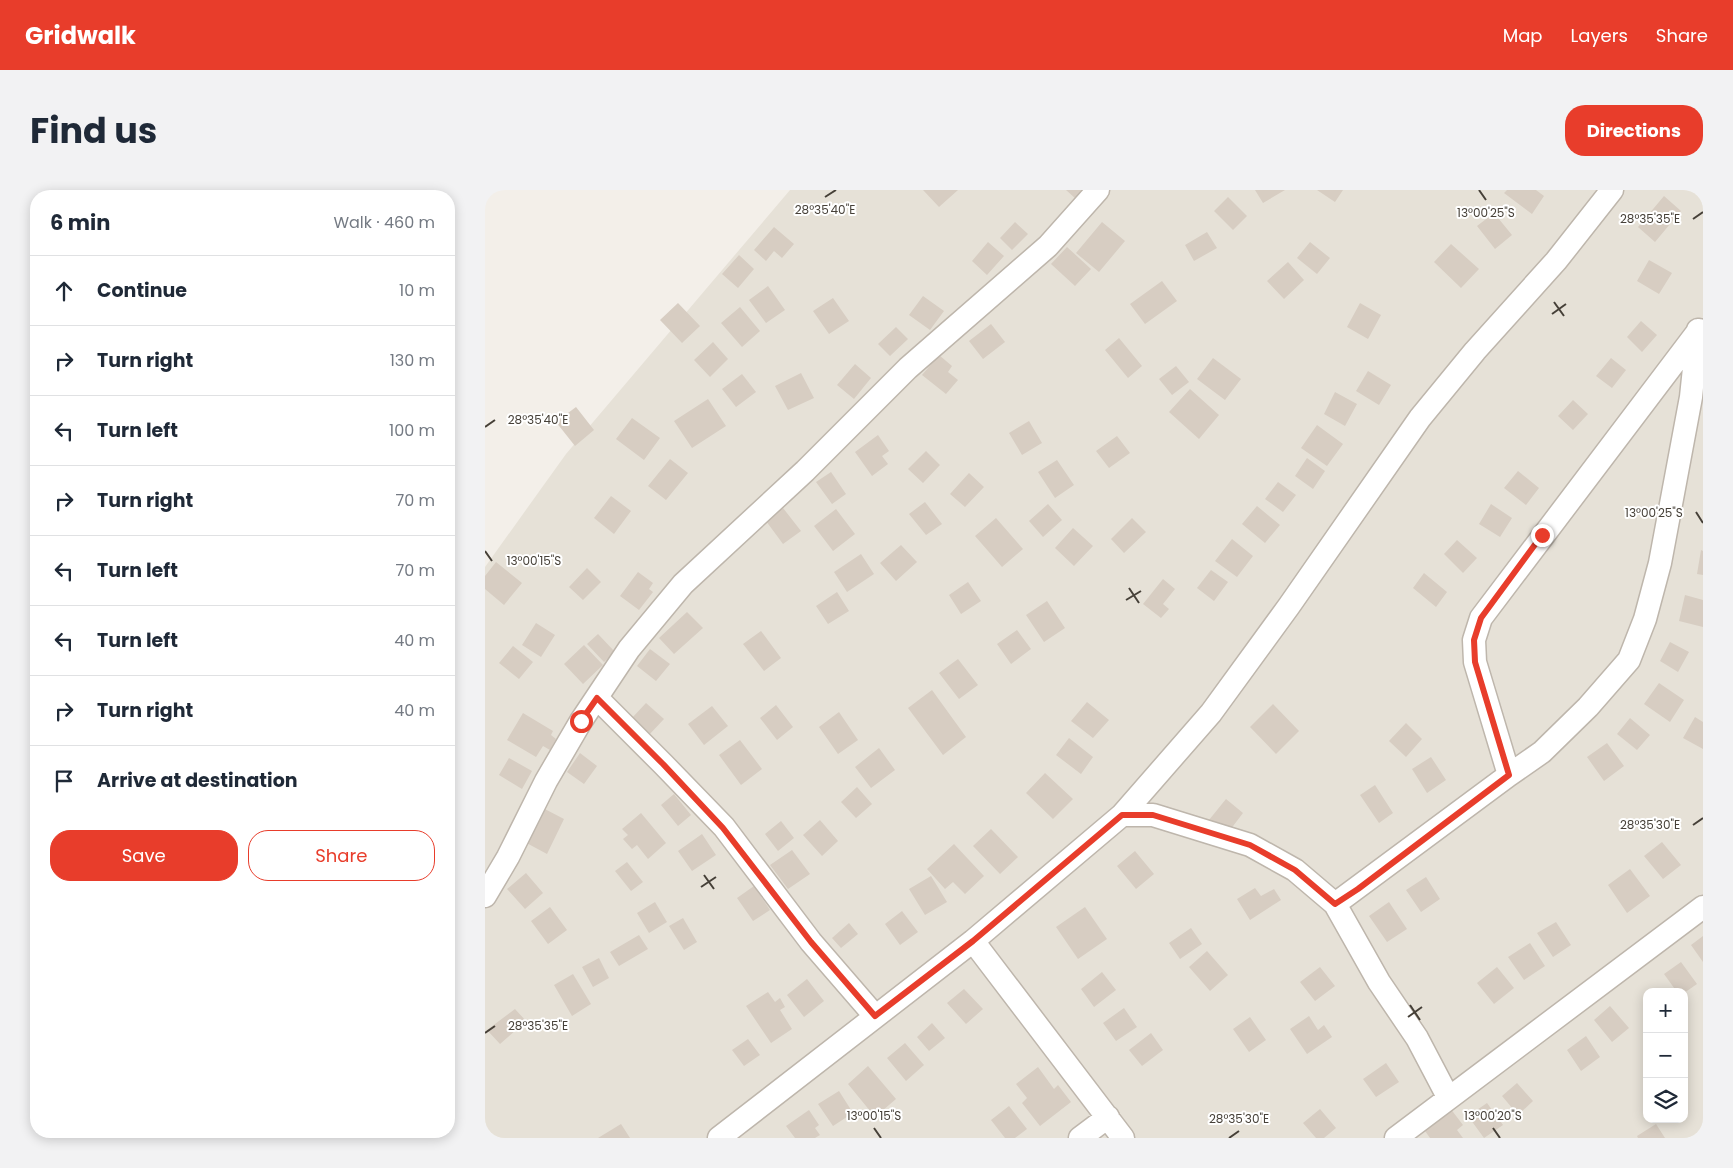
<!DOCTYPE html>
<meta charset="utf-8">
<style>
body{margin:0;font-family:Poppins,sans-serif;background:#f2f2f3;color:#1f2937}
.controls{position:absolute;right:15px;bottom:15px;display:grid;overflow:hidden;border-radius:10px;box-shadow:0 2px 12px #0003}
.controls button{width:45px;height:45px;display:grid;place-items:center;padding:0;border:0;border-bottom:1px solid #e0e1e3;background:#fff;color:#1f2937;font:25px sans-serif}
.stop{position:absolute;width:15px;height:15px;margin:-11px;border:4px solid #e83d2b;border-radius:50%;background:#fff}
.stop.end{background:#e83d2b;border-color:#fff;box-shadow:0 1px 5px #0008}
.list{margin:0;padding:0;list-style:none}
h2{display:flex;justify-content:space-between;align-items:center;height:65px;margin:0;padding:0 20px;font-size:21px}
h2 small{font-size:16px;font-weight:400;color:#747a83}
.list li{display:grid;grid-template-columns:32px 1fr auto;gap:15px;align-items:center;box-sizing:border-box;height:70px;padding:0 20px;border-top:1px solid #e0e1e3}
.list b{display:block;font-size:19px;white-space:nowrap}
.list em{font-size:16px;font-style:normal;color:#747a83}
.actions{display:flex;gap:10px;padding:15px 20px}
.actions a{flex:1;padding:11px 0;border:1px solid #e83d2b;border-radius:20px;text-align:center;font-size:18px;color:#e83d2b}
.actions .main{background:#e83d2b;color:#fff}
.icon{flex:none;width:28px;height:28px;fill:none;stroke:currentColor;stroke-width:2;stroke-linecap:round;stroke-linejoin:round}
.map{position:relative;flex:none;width:1218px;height:948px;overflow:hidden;border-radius:20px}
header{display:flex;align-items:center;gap:30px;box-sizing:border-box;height:70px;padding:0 25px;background:#e83d2b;color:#fff}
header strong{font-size:24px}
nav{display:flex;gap:28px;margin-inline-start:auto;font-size:18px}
.intro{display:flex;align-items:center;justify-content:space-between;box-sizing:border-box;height:120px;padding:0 30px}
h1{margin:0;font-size:35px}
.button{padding:12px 22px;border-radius:20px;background:#e83d2b;color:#fff;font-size:18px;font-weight:700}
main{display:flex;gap:30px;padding:0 30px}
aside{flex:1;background:#fff;border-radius:20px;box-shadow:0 2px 12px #0003}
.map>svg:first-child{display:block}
</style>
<header>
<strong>Gridwalk</strong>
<nav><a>Map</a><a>Layers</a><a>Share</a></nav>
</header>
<div class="intro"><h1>Find us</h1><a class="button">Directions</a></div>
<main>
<aside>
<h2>6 min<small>Walk · 460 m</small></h2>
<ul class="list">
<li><svg class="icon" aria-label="ahead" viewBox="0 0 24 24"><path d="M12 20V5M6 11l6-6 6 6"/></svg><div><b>Continue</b></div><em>10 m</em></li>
<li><svg class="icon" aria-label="right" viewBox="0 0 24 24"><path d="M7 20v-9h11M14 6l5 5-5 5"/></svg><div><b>Turn right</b></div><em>130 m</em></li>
<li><svg class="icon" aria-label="left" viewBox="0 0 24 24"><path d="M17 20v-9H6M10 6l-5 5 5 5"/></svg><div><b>Turn left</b></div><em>100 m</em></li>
<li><svg class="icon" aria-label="right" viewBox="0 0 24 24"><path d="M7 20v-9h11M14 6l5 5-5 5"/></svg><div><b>Turn right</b></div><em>70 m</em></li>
<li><svg class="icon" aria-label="left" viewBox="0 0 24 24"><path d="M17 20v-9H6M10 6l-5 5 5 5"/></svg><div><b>Turn left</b></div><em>70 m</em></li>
<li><svg class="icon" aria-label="left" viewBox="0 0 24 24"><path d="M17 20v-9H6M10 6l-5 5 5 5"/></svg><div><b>Turn left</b></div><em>40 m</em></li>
<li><svg class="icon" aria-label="right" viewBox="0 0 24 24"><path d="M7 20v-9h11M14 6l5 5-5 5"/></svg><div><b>Turn right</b></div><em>40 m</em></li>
<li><svg class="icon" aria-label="arrive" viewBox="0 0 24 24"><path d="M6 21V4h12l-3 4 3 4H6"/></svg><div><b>Arrive at destination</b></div></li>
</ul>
<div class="actions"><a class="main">Save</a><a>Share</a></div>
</aside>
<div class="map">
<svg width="1218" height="948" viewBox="0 0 1218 948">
<rect width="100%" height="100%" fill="#f3efe9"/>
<path fill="#e6e1d7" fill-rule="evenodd" d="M305,0h913v948h-1218v-571l81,-113zM1162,802h37v127h-37z"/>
<path fill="#d7cdc2" d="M438,0h35l-19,17z
M581,0h18l-8,9z
M770,0h30l-22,13z
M832,0h26l-8,12z
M1022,0h29l8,6 -12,18 -28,-21z
M1179,6l17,15 -26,31 -17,-15z
M743,7l19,19 -14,14 -19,-19z
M1009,23l18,22 -17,14 -18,-23z
M530,32l13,12 -16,16 -12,-12z
M617,32l23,19 -26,31 -23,-19z
M289,37l20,17 -12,14 -8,-7 -8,10 -12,-11z
M722,42l10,16 -23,13 -9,-16z
M503,52l16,14 -17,19 -15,-14z
M825,52l20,16 -13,16 -20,-16z
M966,54l28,25 -18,19 -27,-26z
M582,57l24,22 -16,17 -24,-22z
M254,65l15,14 -16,19 -16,-14z
M1164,70l23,13 -13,21 -22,-13z
M803,72l16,18 -20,19 -17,-18z
M677,91l15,20 -32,23 -15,-20z
M283,96l17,24 -19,13 -17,-23z
M438,106l21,15 -14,19 -21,-15z
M348,108l16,23 -20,13 -16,-23z
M193,113l22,23 -18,17 -22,-23z
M875,113l21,12 -13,24 -21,-12z
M255,117l20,24 -18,16 -21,-24z
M1156,131l16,14 -15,17 -15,-15z
M506,134l14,18 -22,17 -14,-18z
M411,137l12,12 -18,17 -12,-12z
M634,148l23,28 -14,12 -23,-28z
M228,152l15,17 -18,18 -16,-17z
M454,165l13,11 -4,6 10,8 -12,14 -24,-19z
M728,168l28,21 -16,21 -28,-21z
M1126,168l15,12 -14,18 -16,-12z
M370,174l16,14 -17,21 -17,-14z
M691,176l13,16 -17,13 -13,-16z
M883,181l23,14 -12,20 -23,-14z
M316,183l13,25 -26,12 -13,-24z
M257,184l14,18 -20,15 -14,-18z
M705,199l29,26 -20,24 -30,-27z
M850,202l22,12 -12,22 -21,-12z
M223,209l18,27 -34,22 -18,-27z
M1088,210l15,14 -15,16 -15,-14z
M91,217l18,23 -19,16 -19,-24z
M147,228l28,20 -16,22 -28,-21z
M544,231l13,22 -20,12 -13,-22z
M832,235l26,19 -16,22 -26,-18z
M393,245l11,16 -7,5 6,8 -16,12 -17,-24z
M632,246l13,17 -21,15 -13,-17z
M441,261l14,14 -17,18 -15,-14z
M822,268l18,13 -12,18 -18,-13z
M185,269l18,14 -22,27 -18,-14z
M572,270l17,25 -19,13 -17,-26z
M1033,281l21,17 -13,17 -22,-17z
M346,282l15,22 -14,10 -16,-22z
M484,283l15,14 -19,20 -15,-13z
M793,292l18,13 -13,17 -18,-13z
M126,306l20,15 -17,23 -20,-16z
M440,312l17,22 -16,11 -17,-21z
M563,314l14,16 -19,17 -14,-16z
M1006,314l21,14 -12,19 -21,-13z
M772,316l23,19 -15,18 -23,-19z
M298,318l18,23 -18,13 -17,-23z
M351,319l19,25 -22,17 -19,-25z
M511,328l27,31 -21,18 -27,-31z
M647,328l14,14 -22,21 -13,-14z
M588,338l20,18 -19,20 -19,-18z
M747,349l21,17 -16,21 -22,-16z
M972,350l20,18 -14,15 -19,-19z
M416,355l16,17 -21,19 -16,-18z
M1216,360l2,1v24l-6,-1z
M376,364l13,20 -27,18 -13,-20z
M11,372l26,21 -18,22 -19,-16v-13z
M102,378l14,14 -18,18 -14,-13z
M726,380l17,12 -14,19 -17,-13z
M153,382l15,11 -4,6 4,3 -14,18 -19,-14z
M939,383l23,19 -11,15 -23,-19z
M678,389l12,10 -12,15 6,5 -8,9 -18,-14z
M483,392l13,19 -20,13 -12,-19z
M352,402l12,19 -21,13 -12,-18z
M1200,405l18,5v27l-24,-6z
M562,411l18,27 -21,14 -18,-27z
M202,422l16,16 -29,26 -15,-16z
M51,433l19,12 -14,22 -19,-12z
M532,440l14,19 -20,15 -14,-20z
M276,441l20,27 -17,13 -21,-27z
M113,444l17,18 -11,10 -17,-18z
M1185,452l19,10 -11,20 -18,-11z
M99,455l19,20 -20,19 -19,-20z
M28,456l20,16 -14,17 -20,-16z
M165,459l20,15 -14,17 -19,-15z
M473,469l20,26 -19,14 -20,-26z
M1174,493l25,17 -14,22 -26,-18z
M447,500l34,47 -23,18 -35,-47z
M602,512l22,18 -16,18 -22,-17z
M161,513l18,16 -16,17 -17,-17z
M788,514l26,27 -23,23 -26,-27z
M291,515l17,22 -16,13 -17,-22z
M227,516l16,20 -24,19 -16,-21z
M354,522l19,28 -20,14 -19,-27z
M38,523l30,18 -2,4 5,4 -6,11 -7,-4 -7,11 -29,-17z
M1210,527l8,5v27l-20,-11z
M1145,528l20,17 -13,15 -20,-16z
M921,533l16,16 -16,18 -17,-16z
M584,548l24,19 -12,17 -25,-19z
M255,550l22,29 -21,16 -22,-30z
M1122,553l17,23 -20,15 -17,-24z
M394,558l16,22 -24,18 -16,-21z
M95,563l17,13 -13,18 -17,-12z
M946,567l15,23 -19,13 -15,-24z
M24,568l23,13 -10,18 -23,-14z
M560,583l28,26 -20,20 -27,-26z
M890,595l18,28 -14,10 -19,-28z
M372,597l15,17 -16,14 -15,-16z
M189,604l17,21 -13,11 -17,-21z
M741,609l17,14 -16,21 -18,-14z
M54,616l25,13 -17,35 -26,-14z
M156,623l25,30 -18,16 -11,-14 -5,4 -9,-10 5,-4 -6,-6z
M335,630l18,21 -16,15 -19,-21z
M296,631l13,17 -16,13 -13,-17z
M506,639l27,28 -18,17 -27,-28z
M217,644l14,21 -24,16 -14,-20z
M1177,652l19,23 -18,14 -19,-23z
M469,654l30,32 -19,18 -12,-12 -8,7 -18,-20z
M307,660l18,24 -22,15 -18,-24z
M650,661l19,23 -18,15 -19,-23z
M142,672l16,20 -12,9 -16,-20z
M1145,679l20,27 -23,17 -19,-28z
M41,683l17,20 -18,16 -18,-20z
M446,686l16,26 -22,13 -16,-26z
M941,687l14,22 -19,13 -15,-22z
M269,696l16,24 -17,11 -16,-23z
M770,698l6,8 13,-7 7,11 -31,20 -13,-21z
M170,712l12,20 -18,11 -12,-20z
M904,712l18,27 -20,13 -18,-26z
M65,717l17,23 -19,14 -17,-23z
M600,717l22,32 -29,20 -22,-32z
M417,721l16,21 -18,13 -15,-21z
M198,728l14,24 -13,8 -15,-24z
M1071,732l15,23 -18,12 -16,-24z
M364,733l9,11 -17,14 -9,-10z
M706,738l11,16 -22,15 -11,-16z
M154,745l9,14 -29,17 -9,-14z
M1218,746v26l-12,-17z
M1045,753l15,23 -21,14 -16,-23z
M722,761l21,24 -18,16 -21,-24z
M114,768l10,20 -16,9 -11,-20z
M1196,772l16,22 -13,9 -7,-1 -13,-18z
M835,777l15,19 -20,15 -15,-19z
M1012,777l17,21 -20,16 -17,-21z
M617,782l14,18 -22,17 -13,-18z
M88,784l18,30 -19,12 -18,-31z
M322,789l17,22 -20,16 -17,-22z
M479,799l19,20 -17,15 -19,-21z
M283,802l7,10 5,-4 5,9 -5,3 12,19 -21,14 -25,-37z
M1125,816l19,22 -17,14 -18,-22z
M639,818l13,19 -21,14 -13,-18z
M30,819l11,12 -26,23 -13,-14z
M824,826l9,14 6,-5 8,12 -25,17 -17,-25z
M765,827l16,23 -17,12 -16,-23z
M447,833l13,15 -16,13 -12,-14z
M666,843l12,17 -21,16 -13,-16z
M1101,846l14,21 -19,14 -14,-21z
M263,849l12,16 -16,11 -12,-16z
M420,853l19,22 -18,16 -19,-23z
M901,873l13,19 -23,15 -13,-18z
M383,876l28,33 -21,18 -27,-33z
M553,877l16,22 4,-4 13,17 -31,24 -18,-23 5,-5 -11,-14z
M1032,893l16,18 -15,14 -16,-19z
M354,901l14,22 -20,13 -15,-22z
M1002,913l16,22 -19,13 -16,-22z
M524,916l18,23 -12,9h-10l-14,-18z
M965,918l13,17 -6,5 6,8h-33l-7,-10z
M835,919l16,19 -12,10h-8l-13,-15z
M324,920l10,15 -4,3 5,7 -5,3h-20l-9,-12z
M136,934l9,14h-32z
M1171,934l9,14h-27l-1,-2z"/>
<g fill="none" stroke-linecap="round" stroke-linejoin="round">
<defs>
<path id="street" d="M112,508l66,66 61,63 87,115 64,74
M1024,585l-34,-113 -1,-22 7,-22 218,-288
M637,625h31l97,30 45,25 40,34 44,78 38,56 31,59
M0,706l23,-39 38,-76 35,-60 48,-72 54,-65 122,-113 103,-103 140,-122 50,-56
M850,714l174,-129 33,-23 46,-45 41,-47 16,-41 15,-56 31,-166 7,-67
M488,751l150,197
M234,948l254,-197 149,-126 89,-102 78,-107 131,-188 55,-67 81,-90 56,-71
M595,948l28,-21
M911,948l307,-231"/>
</defs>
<use href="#street" stroke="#beb6ac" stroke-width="25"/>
<use href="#street" stroke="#fff" stroke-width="22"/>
</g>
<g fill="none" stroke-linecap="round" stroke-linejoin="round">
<path stroke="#e83d2b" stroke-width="6" d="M96,531l16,-23 66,66 60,64 88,114 64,74 98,-75 149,-126h31l97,30 45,25 40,34 23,-15 151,-114 -34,-113 -1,-22 7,-22 61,-83"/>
</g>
<path fill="none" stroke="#464038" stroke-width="2" d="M994,0l7,10M340,7l11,-7M1208,29l10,-7M1069,112l10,14M1067,124l14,-10M0,237l10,-7M1211,322l7,11M0,361l7,10M644,398l10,15M641,410l15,-9M1208,635l10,-7M219,685l10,14M216,697l15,-10M925,815l10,15M923,827l14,-10M0,843l10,-7M389,938l7,10M1008,938l7,10M744,948l10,-7"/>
<g font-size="12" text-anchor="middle" fill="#464038" stroke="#fff" stroke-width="4" stroke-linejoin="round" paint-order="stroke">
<text x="340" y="24">28°35'40"E</text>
<text x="1001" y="27">13°00'25"S</text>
<text x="1165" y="33">28°35'35"E</text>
<text x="53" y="234">28°35'40"E</text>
<text x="1169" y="327">13°00'25"S</text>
<text x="49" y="375">13°00'15"S</text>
<text x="1165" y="639">28°35'30"E</text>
<text x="53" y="840">28°35'35"E</text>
<text x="389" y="930">13°00'15"S</text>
<text x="1008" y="930">13°00'20"S</text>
<text x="754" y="933">28°35'30"E</text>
</g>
</svg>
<div class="controls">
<button>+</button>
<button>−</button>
<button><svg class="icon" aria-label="layers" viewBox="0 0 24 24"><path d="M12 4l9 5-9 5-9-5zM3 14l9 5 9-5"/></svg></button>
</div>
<div class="stop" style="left:96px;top:531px"></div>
<div class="stop end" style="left:1057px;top:345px"></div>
</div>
</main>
